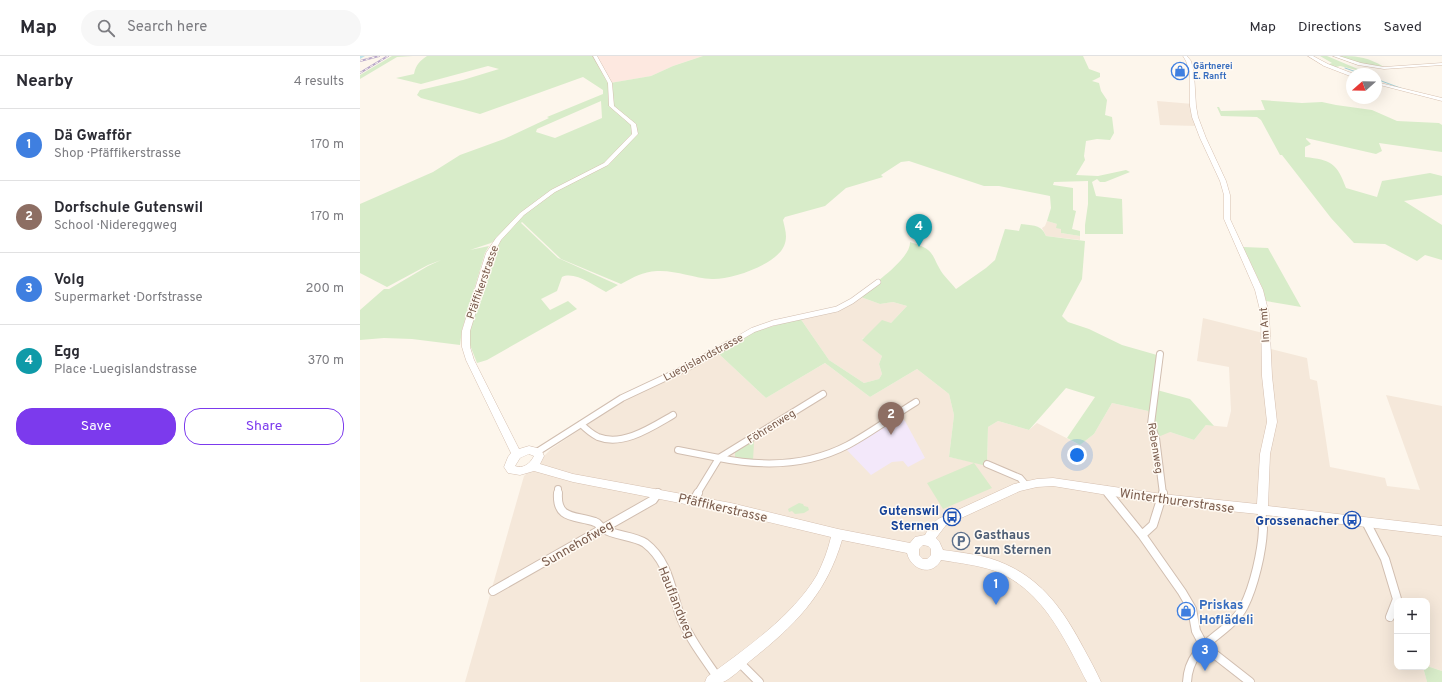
<!DOCTYPE html>
<meta charset="utf-8">
<style>
body{margin:0;font-family:Overpass,sans-serif;background:#f7f7f7;color:#2b2b33}
.controls{position:absolute;right:12px;bottom:12px;display:grid;overflow:hidden;border-radius:8px;box-shadow:0 4px 16px #0002}
.controls button{width:36px;height:36px;display:grid;place-items:center;padding:0;border:0;border-bottom:1px solid #e1e1e2;background:#fff;color:#2b2b33;font:20px sans-serif}
.compass{position:absolute;left:986px;top:12px;width:36px;height:36px;border-radius:50%;background:#fff;box-shadow:0 4px 16px #0002;rotate:250deg}
.you{position:absolute;left:717px;top:399px;width:14px;height:14px;margin:-10px;border:3px solid #fff;border-radius:50%;background:#1a73e8;box-shadow:0 0 0 6px #1a73e833}
.badge{display:grid;place-items:center;width:26px;height:26px;border-radius:50%;background:#7c3aed;color:#fff;font-size:13px;font-weight:700}
.pin{position:absolute;translate:-50% -33px;filter:drop-shadow(0 1px 2px #0008)}
.pin::after{content:'';position:absolute;top:21px;width:14px;height:12px;background:inherit;clip-path:polygon(0 0,100% 0,50% 100%)}
.list{margin:0;padding:0;list-style:none}
h2{display:flex;justify-content:space-between;align-items:center;height:52px;margin:0;padding:0 16px;font-size:17px}
h2 small{font-size:13px;font-weight:400;color:#7c7c81}
.list li{display:grid;grid-template-columns:26px 1fr auto;gap:12px;align-items:center;box-sizing:border-box;height:72px;padding:0 16px;border-top:1px solid #e1e1e2}
.list b{display:block;font-size:15px;white-space:nowrap}
.list p{margin:0;font-size:13px;white-space:nowrap;color:#7c7c81}
.list em{font-size:13px;font-style:normal;color:#7c7c81}
.actions{display:flex;gap:8px;padding:12px 16px}
.actions a{flex:1;padding:9px 0;border:1px solid #7c3aed;border-radius:16px;text-align:center;font-size:14px;color:#7c3aed}
.actions .main{background:#7c3aed;color:#fff}
.icon{flex:none;width:22px;height:22px;fill:none;stroke:currentColor;stroke-width:2;stroke-linecap:round;stroke-linejoin:round}
.map{position:relative;flex:none;width:1082px;height:626px;overflow:hidden}
header{display:flex;align-items:center;gap:24px;box-sizing:border-box;height:56px;padding:0 20px;background:#fff;border-bottom:1px solid #e1e1e2}
header strong{font-size:19px}
nav{display:flex;gap:22px;margin-inline-start:auto;font-size:14px}
.search{width:280px;height:36px;background:#f7f7f7;display:flex;align-items:center;gap:10px;box-sizing:border-box;padding:0 14px;border-radius:22px;color:#7c7c81;font-size:15px}
main{display:flex}
aside{flex:1;background:#fff}
.map>svg:first-child{display:block}
</style>
<header>
<strong>Map</strong>
<div class="search"><svg class="icon" aria-label="search" viewBox="0 0 24 24"><circle cx="10" cy="10" r="6"/><path d="M15 15l6 6"/></svg>Search here</div>
<nav><a>Map</a><a>Directions</a><a>Saved</a></nav>
</header>
<main>
<aside>
<h2>Nearby<small>4 results</small></h2>
<ul class="list">
<li><span class="badge" style="background:#3f7fe0">1</span><div><b>Dä Gwafför</b><p>Shop · Pfäffikerstrasse</p></div><em>170 m</em></li>
<li><span class="badge" style="background:#8d6e63">2</span><div><b>Dorfschule Gutenswil</b><p>School · Nidereggweg</p></div><em>170 m</em></li>
<li><span class="badge" style="background:#3f7fe0">3</span><div><b>Volg</b><p>Supermarket · Dorfstrasse</p></div><em>200 m</em></li>
<li><span class="badge" style="background:#0f9aa8">4</span><div><b>Egg</b><p>Place · Luegislandstrasse</p></div><em>370 m</em></li>
</ul>
<div class="actions"><a class="main">Save</a><a>Share</a></div>
</aside>
<div class="map">
<svg width="1082" height="626" viewBox="0 0 1082 626">
<rect width="100%" height="100%" fill="#fdf6ec"/>
<path fill="#f5e8da" d="M797,45l36,3 4,22 -37,-1z
M687,165l10,3 4,5v4l19,3v4l-34,-4 -4,-8 3,-2z
M498,240l22,8 13,-2 14,4 -16,17 -29,16 20,17 -3,8 3,10 -3,5 -15,4 -35,-23 -29,-42 29,-7z
M843,262l60,15v14l44,11 3,21 7,2 13,86 55,11 2,8 33,4 -34,-95 56,11v265l-15,-5v-65h-30v66h26l4,15h-962l59,-206 27,-27 67,-45 18,-10 55,-25 28,-15 47,44 59,-35 45,34 47,-28 32,25 5,21 -5,42 38,8 1,-38 10,-6 31,9 8,-7 43,22 14,-11 18,-31 36,8 22,21 24,8 12,-15 21,2 4,-16 -2,-44 -32,-6z"/>
<path fill="#fde8e0" d="M235,0h108l-30,10 -22,10 -41,7z"/>
<path fill="#f3e8fa" d="M539,360l6,5 20,37 -17,9 -5,-6 -11,1 -21,13 -25,-26z"/>
<path fill="#d8ecc9" fill-rule="evenodd" d="M32,0h21l-16,1 -37,22v-4z
M67,0h168l15,27 41,-7 22,-10 30,-10h380l6,13 11,4v4l-8,4 7,2 2,8 6,9 -2,15 7,2 2,16 -4,7 -13,-1 -11,2 -2,15 1,4 -9,15 22,1 28,-6 4,2 -25,10h-5l-3,-3 -5,3 4,14 26,3 1,35h-38v-9l3,-21v-23l-34,1 -1,3 20,3v22l3,1 -4,18 8,2v5l-19,-3v-4l-5,-1 1,-4 -10,-3 4,-13 -1,-12 -51,-10h-15l-75,-25 -8,1 -20,13 2,2 -37,11 -21,18 -40,11 -2,3c2,9 5,17 1,26 -8,19 -54,34 -72,33 -19,-1 -36,-9 -55,-8 -15,1 -23,6 -36,13l-60,-25 -39,-37 -1,1 37,35 60,27 -12,7c-12,-6 -31,-21 -44,-15l-5,14 -16,8 9,11 18,-9 9,8 -90,51 -10,3 -7,-18v-14l22,-75 11,-21 -12,8 -21,7 19,-4 -4,7 -23,77 -2,15 -48,-6 -28,-1 -24,2v-30l24,-21h5l39,-23 13,-6 -13,5 -41,22 -27,-14v-69l73,-32 27,-17 44,-16 45,-21 -2,-1 56,-23v-4l-20,-13 -103,37 -59,-16 -4,-3 3,-5 43,-10 36,-11 -11,-3 -67,18 -25,-6 18,-4c2,-10 6,-13 13,-18zM241,45l1,17 -47,20 -19,-6 1,-3z
M960,0h7l38,16 -25,-6 -7,2 -7,-3 6,-2z
M975,0c21,0 31,0 49,11l-13,-1z
M901,44l41,3 20,-1 14,3 36,5 25,11 42,2 3,2v27l-63,-9 3,8 -6,3 -70,-16v1l5,5 -6,3v10c26,3 32,6 41,31l31,9 5,-16 48,-8 12,3v19l-38,6 38,24v35l-17,-5 -8,6 -32,-17 -31,-1 -23,-25 -49,-63h-2l-19,-35 -4,-3 -36,-1 -4,-9h2l2,4 44,-1z
M661,168c12,2 20,0 25,12l39,5 -3,38 -20,37 6,6 21,7 33,16 35,10v35l33,9 24,27 -8,-1 -12,15 -24,-8 -12,5 -10,-26 -36,-8 -18,31 -14,11 -13,-7 28,-41 -29,-9 -37,42 -31,-9 -10,6 -1,39 -38,-9 5,-42 -5,-21 -32,-25 -47,28 -45,-34 -59,35 -47,-44 35,-22 46,-14 29,42 35,23 15,-4 3,-5 -3,-10 3,-8 -20,-16 20,-20 9,3 16,-17 -14,-4 -13,2 -22,-8c13,-10 53,-37 52,-54 27,8 20,13 33,32 4,5 9,10 13,15l30,-21 9,-8 10,-31 14,2z
M883,191l25,1 33,59 -35,-6 -4,-14z
M393,385l1,1 -1,19 -18,-4v-5z
M614,407l18,25 -49,21 -16,-26z
M439,447l4,1 1,2 4,1 1,3 -5,3 -9,1 -3,-3 -3,1 -1,-3z
M1067,610l15,5v11h-15l-4,-15z"/>
<g fill="none" stroke-linecap="round" stroke-linejoin="round">
<path stroke="#a5d3da" stroke-width="1" d="M985,12l17,6
M1016,23l27,10"/>
<path fill="#bfe3e8" fill-rule="evenodd" d="M0,0h5l-5,3z"/>
<defs>
<path id="street-far2" d="M367,289l26,-15 20,-7 64,-14 15,-8 26,-19"/>
<path id="street-far1" d="M800,298l-9,70 5,14 7,56
M221,368c5,5 11,10 17,13 25,10 54,-10 75,-22
M318,394l41,8 104,-64
M177,396l85,-54 66,-31 41,-23
M627,408l33,14 6,7
M747,434l2,4
M198,438v-5
M297,438l1,-1
M337,438l22,-36c44,9 89,8 129,-13 24,-13 45,-29 68,-43"/>
<path id="street" d="M198,437c-2,28 19,22 37,29 4,1 4,4 7,6 11,8 31,7 43,15 25,19 26,49 36,75 9,22 24,41 37,60
M748,437l34,42 40,57 10,17 4,22 8,15 46,36
M334,444l4,-7
M1006,466l19,37 12,40 -7,18
M782,479l11,-10 10,-32
M133,535l160,-91 5,-7
M378,605l21,21
M827,626c2,-41 40,-44 57,-76 10,-20 18,-54 19,-77 0,-6 -2,-12 -1,-18"/>
<path id="secondary" d="M233,0h4l15,27 2,23 22,18 2,10 -30,31 -53,27 -31,23 -23,25 -7,13 -24,78v16l4,13 45,89 10,-3 12,3 3,7 -4,8 33,10 158,29 107,26 72,14 5,-6 10,-2 5,-9 8,-7 76,-35 23,-5 16,-1 109,16 95,10 3,-50 7,-32 -5,-46 -1,-62 -6,-24 -31,-71v-24l-4,-14 -20,-43 -8,-21 -2,-11v-33l-4,-12 -3,-5h4l4,5 3,12 2,33 2,11 8,21 20,43 4,14v24l33,71 6,24 3,62 5,46 -7,32 -2,52 174,20v10l-177,-21 -3,1 -4,-2 -96,-10 -109,-18 -16,1 -17,4 -74,34 -10,13 3,3 4,9c21,3 43,5 62,14 39,17 60,49 79,85 6,11 12,22 17,33h-14c-22,-42 -44,-93 -92,-111 -17,-6 -36,-8 -54,-11 -9,17 -30,10 -34,-7l-65,-13c-16,55 -48,86 -92,121 -7,6 -19,18 -27,21 -4,0 -13,0 -18,0l2,-5c38,-28 86,-61 110,-102 6,-12 11,-25 14,-38l-100,-24 -158,-31 -39,-11 -14,4 -12,-2 -4,-6 4,-10 3,-4 -45,-93 -4,-13v-16l24,-78 10,-15 24,-25 31,-23 53,-27 28,-29 -1,-9 -22,-19 -1,-23zM169,398l5,2c-4,8 -11,13 -19,10l5,-8zM563,489l5,1 3,3v6l-4,4h-4l-4,-4v-6z
M948,0h5l15,8 26,10h-2v2h-2l-26,-10z
M973,0h6l22,7 23,4 58,-4v2l-58,4 -26,-4z
M1016,26l66,16v3l-66,-17z"/>
</defs>
<use href="#street-far2" stroke="#d1beb0" stroke-width="6"/>
<use href="#street-far1" stroke="#d1beb0" stroke-width="8"/>
<use href="#street" stroke="#d1beb0" stroke-width="10"/>
<use href="#secondary" stroke="#d6c0b0" stroke-width="1"/>
<use href="#street-far2" stroke="#fff" stroke-width="5"/>
<use href="#street-far1" stroke="#fff" stroke-width="6"/>
<use href="#street" stroke="#fff" stroke-width="8"/>
<use href="#secondary" fill="#fff" fill-rule="evenodd"/>
<defs>
<path id="rail" d="M0,5l19,-5
M0,17l28,-17"/>
</defs>
<use href="#rail" stroke="#b9a8c9" stroke-width="2"/>
<use href="#rail" stroke="#fffaf3" stroke-width="1" stroke-dasharray="3" stroke-linecap="butt"/>
</g>
<defs>
<symbol id="shop-ring" viewBox="-11 -11 22 22"><circle r="9.5" fill="#fffaf3" stroke="#3f7fe0" stroke-width="1.5"/><path d="M-5-2.5h2.3a2.7 3.5 0 0 1 5.4 0H5L5.5 6h-11ZM-1.5-2.5h3a1.5 2.3 0 0 0-3 0Z" fill="#3f7fe0"/></symbol>
<symbol id="bus-ring" viewBox="-11 -11 22 22"><circle r="9.5" fill="#fffaf3" stroke="#1a4fb4" stroke-width="1.5"/><path d="M-5-6H5V4H4V6H2V4H-2V6H-4V4H-5ZM-3.5-4V0h7V-4ZM-3.5 1.2v1.5H-2V1.2ZM2 1.2v1.5H3.5V1.2Z" fill="#1a4fb4"/></symbol>
<symbol id="parking-ring" viewBox="-11 -11 22 22"><circle r="9.5" fill="#fffaf3" stroke="#5c6f8a" stroke-width="1.5"/><path d="M-3.5-5.5H1a3.5 3.5 0 0 1 0 7H-1V5.5H-3.5ZM-1-3.4V-.6H.8a1.4 1.4 0 0 0 0-2.8Z" fill="#5c6f8a"/></symbol>
</defs>
<g fill-rule="evenodd">
<use href="#shop-ring" x="810" y="5" width="20" height="20"/>
<use href="#bus-ring" x="582" y="451" width="20" height="20"/>
<use href="#bus-ring" x="982" y="454" width="20" height="20"/>
<use href="#parking-ring" x="591" y="475" width="20" height="20"/>
<use href="#shop-ring" x="816" y="545" width="20" height="20"/>
</g>
<g text-anchor="middle" stroke-width="3" stroke-linejoin="round" paint-order="stroke">
<g font-size="9" font-weight="bold" fill="#366cbe" stroke="#fffaf3" text-anchor="start">
<text x="833" y="13">Gärtnerei<tspan x="833" dy="10">E. Ranft</tspan></text>
</g>
<g font-size="11" fill="#7a5c4d" stroke="#fffaf3">
<text transform="translate(122 226) rotate(-71)" y="4">Pfäffikerstrasse</text>
<text transform="translate(904 269) rotate(-94)" y="4">Im Amt</text>
<text transform="translate(343 301) rotate(-28)" y="4">Luegislandstrasse</text>
<text transform="translate(411 370) rotate(-32)" y="4">Föhrenweg</text>
<text transform="translate(796 392) rotate(81)" y="4">Rebenweg</text>
</g>
<g font-size="13" fill="#7a5c4d" stroke="#fffaf3">
<text transform="translate(817 444) rotate(8)" y="5">Winterthurerstrasse</text>
<text transform="translate(363 451) rotate(13)" y="5">Pfäffikerstrasse</text>
<text transform="translate(217 487) rotate(-30)" y="5">Sunnehofweg</text>
<text transform="translate(317 546) rotate(68)" y="5">Hauflandweg</text>
</g>
<g font-size="13" font-weight="bold" fill="#164399" stroke="#fffaf3" text-anchor="end">
<text x="579" y="459">Gutenswil<tspan x="579" dy="15">Sternen</tspan></text>
<text x="979" y="469">Grossenacher</text>
</g>
<g font-size="13" font-weight="bold" fill="#4e5e75" stroke="#fffaf3" text-anchor="start">
<text x="614" y="483">Gasthaus<tspan x="614" dy="15">zum Sternen</tspan></text>
</g>
<g font-size="13" font-weight="bold" fill="#366cbe" stroke="#fffaf3" text-anchor="start">
<text x="839" y="553">Priskas<tspan x="839" dy="15">Hoflädeli</tspan></text>
</g>
</g>
</svg>
<div class="controls">
<button>+</button>
<button>−</button>
</div>
<svg class="compass" viewBox="-18 -18 36 36"><path d="M0-13l5 13h-10z" fill="#e53935"/><path d="M0 13l5-13h-10z" fill="#7c7c81"/></svg>
<div class="you"></div>
<div class="pin badge" style="left:636px;top:549px;background:#3f7fe0">1</div>
<div class="pin badge" style="left:531px;top:379px;background:#8d6e63">2</div>
<div class="pin badge" style="left:845px;top:615px;background:#3f7fe0">3</div>
<div class="pin badge" style="left:559px;top:191px;background:#0f9aa8">4</div>
</div>
</main>
